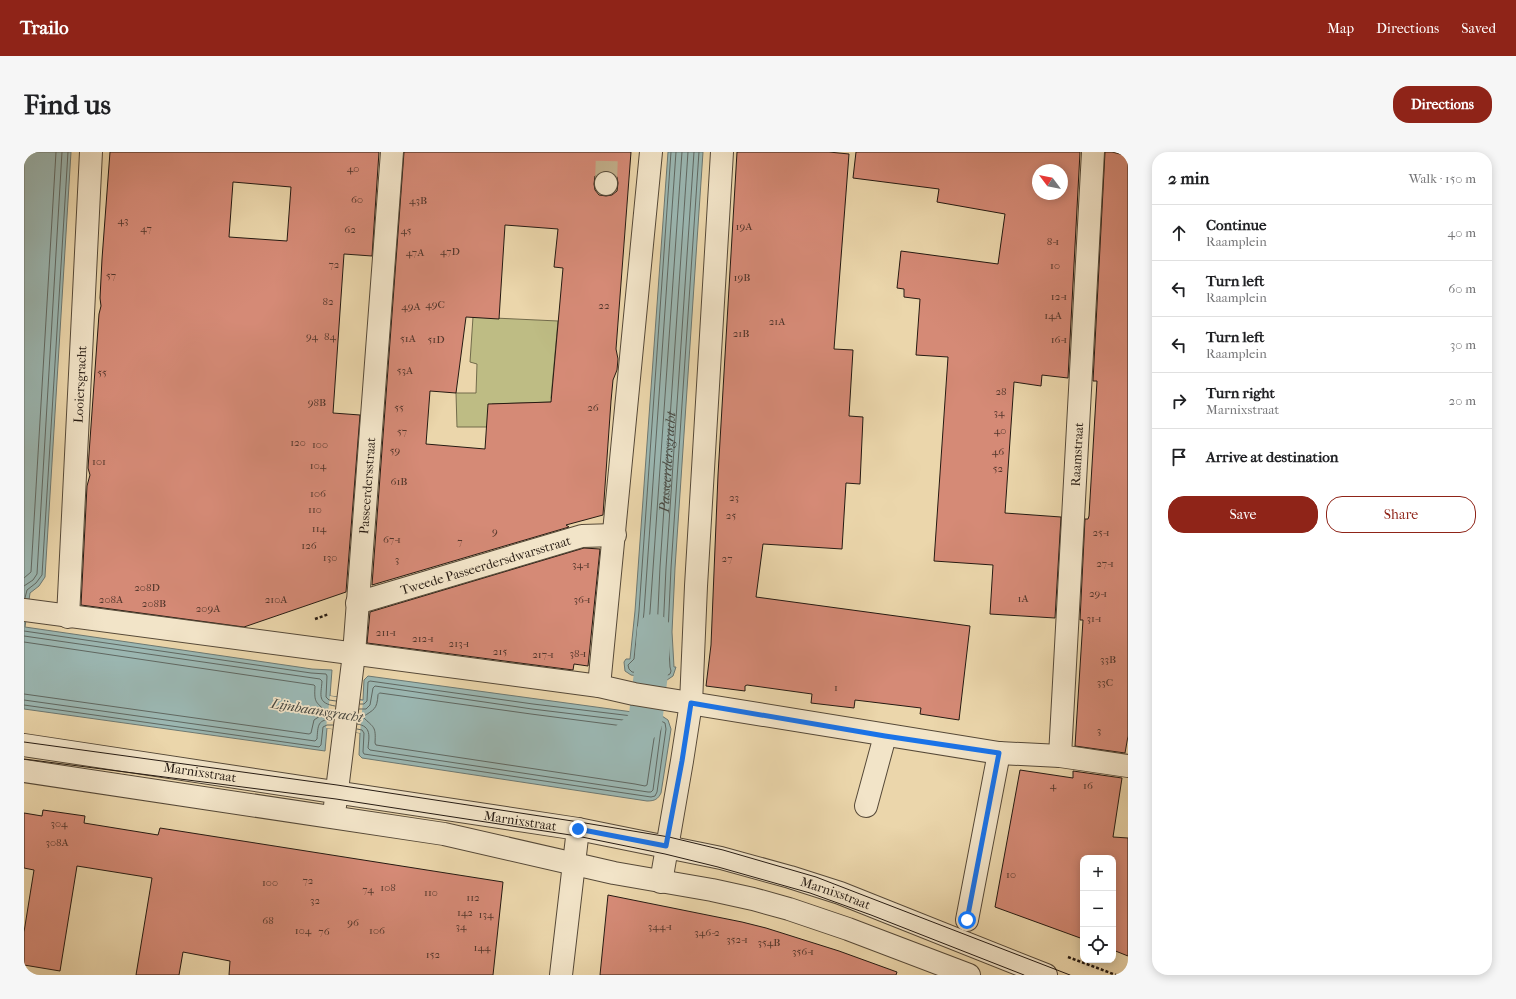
<!DOCTYPE html>
<meta charset="utf-8">
<style>
body{margin:0;font-family:"IM FELL French Canon",serif;background:#f6f6f6;color:#202124}
.controls{position:absolute;right:12px;bottom:12px;display:grid;overflow:hidden;border-radius:8px;box-shadow:0 2px 10px #0003}
.controls button{width:36px;height:36px;display:grid;place-items:center;padding:0;border:0;border-bottom:1px solid #e0e0e0;background:#fff;color:#202124;font:20px sans-serif}
.compass{position:absolute;left:1008px;top:12px;width:36px;height:36px;border-radius:50%;background:#fff;box-shadow:0 2px 10px #0003;rotate:302deg}
.stop{position:absolute;width:12px;height:12px;margin:-9px;border:3px solid #1a73e8;border-radius:50%;background:#fff}
.stop.end{background:#1a73e8;border-color:#fff;box-shadow:0 1px 4px #0008}
.list{margin:0;padding:0;list-style:none}
h2{display:flex;justify-content:space-between;align-items:center;height:52px;margin:0;padding:0 16px;font-size:17px}
h2 small{font-size:13px;font-weight:400;color:#757577}
.list li{display:grid;grid-template-columns:26px 1fr auto;gap:12px;align-items:center;box-sizing:border-box;height:56px;padding:0 16px;border-top:1px solid #e0e0e0}
.list b{display:block;font-size:15px;white-space:nowrap}
.list p{margin:0;font-size:13px;white-space:nowrap;color:#757577}
.list em{font-size:13px;font-style:normal;color:#757577}
.actions{display:flex;gap:8px;padding:12px 16px}
.actions a{flex:1;padding:9px 0;border:1px solid #8f2418;border-radius:16px;text-align:center;font-size:14px;color:#8f2418}
.actions .main{background:#8f2418;color:#fff}
.icon{flex:none;width:22px;height:22px;fill:none;stroke:currentColor;stroke-width:2;stroke-linecap:round;stroke-linejoin:round}
.map{position:relative;flex:none;width:1104px;height:823px;overflow:hidden;border-radius:16px}
header{display:flex;align-items:center;gap:24px;box-sizing:border-box;height:56px;padding:0 20px;background:#8f2418;color:#fff}
header strong{font-size:19px}
nav{display:flex;gap:22px;margin-inline-start:auto;font-size:14px}
.intro{display:flex;align-items:center;justify-content:space-between;box-sizing:border-box;height:96px;padding:0 24px}
h1{margin:0;font-size:28px}
.button{padding:10px 18px;border-radius:16px;background:#8f2418;color:#fff;font-size:14px;font-weight:700}
main{display:flex;gap:24px;padding:0 24px}
aside{flex:1;background:#fff;border-radius:16px;box-shadow:0 2px 10px #0003}
.map>svg:first-child{display:block}
</style>
<header>
<strong>Trailo</strong>
<nav><a>Map</a><a>Directions</a><a>Saved</a></nav>
</header>
<div class="intro"><h1>Find us</h1><a class="button">Directions</a></div>
<main>
<div class="map">
<svg width="1104" height="823" viewBox="0 0 1104 823">
<rect width="100%" height="100%" fill="#ebd6ab"/>
<filter id="stains"><feTurbulence type="fractalNoise" baseFrequency=".005" numOctaves="4"/><feColorMatrix values="0 0 0 0 .2 0 0 0 0 .09 0 0 0 0 .02 0 0 0 .5 -.17"/></filter>
<radialGradient id="worn" r=".72"><stop offset=".6" stop-color="#630" stop-opacity="0"/><stop offset="1" stop-color="#630" stop-opacity=".3"/></radialGradient>
<path fill="#bebc84" stroke="#726b4b" d="M449,165l85,4 -7,77 2,4 -61,2 -2,23h-33l-1,-34h20l1,-29 -7,-2z"/>
<path fill="#9bb7b2" stroke="#6c7872" d="M0,0h47l-26,425 -6,9 -9,7 -5,34 287,42 20,1 -2,26 33,4 1,-20 4,-4 294,40 6,4 3,9 -10,64c-3,6 -6,8 -14,8l-285,-43 -3,-3 1,-22 -33,-5 -2,23 -301,-42z
M644,0h35l-28,416 -3,64 2,35h2l-3,9 -6,4 -36,-5 -6,-4 -1,-9 2,-3h4l5,-48z"/>
<path fill="#ebd6ab" d="M306,544l33,5 -3,32 -34,-5z"/>
<g fill="none" stroke-linecap="round" stroke-linejoin="round">
<g stroke="#606862" stroke-width="1">
<path d="M647,0l-32,459 -5,48 -6,6 1,4 3,3 34,4 4,-2 1,-3 -1,-4 -2,-35 3,-64 28,-416"/>
<path d="M652,0l-32,460 -5,47 -2,6 1,2 25,4 2,-2 -2,-37 3,-64 28,-416"/>
<path id="s1" d="M658,0l-32,460 -5,48 1,2 10,2 2,-2 -1,-30 3,-65 28,-415"/>
<path d="M0,426l7,-6 25,-420"/>
<path d="M0,434l9,-6 4,-6 25,-422"/>
<path d="M1,446l2,-8 9,-7 6,-8 26,-423"/>
<path d="M0,479l287,42 15,1 1,2 -1,21 3,3 7,1"/>
<path d="M0,484l296,43 2,2c-1,15 -5,22 13,25"/>
<path d="M0,490l290,43 1,1c-1,18 1,15 11,26l-12,8 -3,13 -2,1 -285,-40"/>
<path d="M356,541l151,21 123,16 1,2 -8,53 -2,1 -10,-2 -259,-39 -1,-2c1,-17 -1,-15 -12,-26 11,-8 14,-7 15,-22z"/>
<path d="M0,548l291,41 2,-2c1,-13 0,-21 17,-19"/>
<path d="M0,553l295,42 2,-2 2,-18 4,-2h6"/>
<path d="M333,572c15,2 12,13 11,24l2,2 278,42h3l2,-2 8,-61v-3l-5,-2 -124,-15 -157,-23 -2,2 -3,17 -4,4h-7"/>
<path d="M333,577l5,1 2,3 -1,19 1,2 287,43 4,-1 2,-4 9,-63 -1,-6 -8,-4 -124,-15 -163,-23 -2,1 -1,19 -3,3h-4"/>
</g>
<path stroke="#9bb7b2" stroke-width="34" d="M593,596l28,-25 6,-50 3,-42"/>
</g>
<path fill="#d58a76" stroke="#251a12" fill-rule="evenodd" d="M86,0h269l-7,104 -28,-2 -11,159 27,2 -14,177 -102,35 -163,-22 6,-119 3,-11 -2,-7 11,-154 2,-8 -1,-8 2,-39zM209,30l58,5 -4,54 -58,-4z
M380,0h227l-15,197 2,10 -1,11 -4,10 -2,21 -8,114 -37,10 3,2 -197,58zM582,19l7,1 4,5 1,6 -1,8 -5,4 -6,1 -7,-1 -4,-5 -1,-6 1,-8 5,-4zM481,73l53,4 -4,38 9,1 -12,134 -63,2 -3,45 -59,-5 4,-53 26,2 10,-76 33,2z
M713,0h92l20,2 -15,195 19,1 -4,66 14,1 -3,67 -14,-1 -4,66 -79,-5 -7,53 214,29 -11,94 -39,-6 1,-6 -66,-8 -1,8 -43,-5 1,-9 -65,-9 -2,1v5l-39,-5 5,-41 7,-170z
M832,0h224l-12,226 -26,-3 -1,11 -27,-4 -9,131 56,4 -6,101 -65,-4 3,-49 -59,-4 14,-204 -32,-2 4,-56 -16,-2v-8l-7,-1 4,-37 97,13 7,-50 -68,-12 2,-13 -86,-11zM1014,18h24v24h-24z
M1081,0h7l16,4v580l-3,17 -50,-7 8,-126h-3l5,-101h3l1,-3 8,-135h-4z
M560,396l16,1 -12,117 -14,-2 -1,6 -206,-27 3,-31z
M996,618l53,8v-7l49,7 -9,59 15,1v118l-15,-6v-92h-30v81l-88,-32z
M19,658l42,6 -1,7 74,12 2,-7 343,54 -10,93h-264l1,-14 -47,-9 -4,23h-43l16,-97 -75,-12 -17,105 -36,-6v-33l10,-62 -10,-2v-55l18,3z
M584,743l134,27 24,6 73,23 58,21 -1,3h-296z"/>
<g fill="none" stroke-linecap="round" stroke-linejoin="round">
<path stroke="#c3b08c" stroke-width="22" stroke-dasharray="22 11" stroke-linecap="butt" d="M582,31l1,-31"/>
<defs>
<g id="minor">
<path d="M582,32v-1"/>
<path id="s2" d="M333,451l225,-67 33,-1"/>
<path d="M0,458l575,76 35,8 365,59 61,3 68,10"/>
<path id="s3" d="M44,465l23,-465"/>
<path d="M575,534l52,-534"/>
<path id="s4" d="M0,593l554,84 143,29 69,19 50,16 206,82"/>
<path id="s5" d="M1036,604l33,-604"/>
<path d="M0,619l420,63 170,39 98,17 41,9 36,10 59,20 121,46"/>
<path id="s6" d="M311,654l19,-152 38,-502"/>
<path d="M842,654l19,-70"/>
<path d="M637,730l21,-121 9,-58 5,-117 26,-434"/>
<path d="M943,768l32,-167"/>
<path d="M537,823l17,-146"/>
</g>
</defs>
<use href="#minor" stroke="#564938" stroke-width="24"/>
<path stroke="#251a12" stroke-width="2.5" stroke-dasharray="3 2" stroke-linecap="butt" d="M291,467l14,-5
M1044,805l48,18"/>
<use href="#minor" stroke="#f2e4c8" stroke-width="22"/>
<path stroke="#251a12" stroke-width="1" d="M0,590l313,43 242,37 90,15 54,13 93,27 254,98
M0,607l312,40 241,37 88,18 53,13 92,26 61,22 153,60"/>
</g>
<g fill="none" stroke-linecap="round" stroke-linejoin="round">
<path stroke="#1a73e8" stroke-width="5" d="M554,677l88,17 16,-85 9,-58 194,33 114,17 -32,167"/>
</g>
<g text-anchor="middle" stroke-width="3.5" stroke-linejoin="round" paint-order="stroke">
<g font-size="11" fill="#51362b">
<text x="329" y="20">40</text>
<text x="333" y="51">60</text>
<text x="394" y="52">43B</text>
<text x="99" y="72">43</text>
<text x="720" y="78">19A</text>
<text x="122" y="80">47</text>
<text x="326" y="81">62</text>
<text x="382" y="82">45</text>
<text x="1029" y="93">8-1</text>
<text x="426" y="103">47D</text>
<text x="391" y="104">47A</text>
<text x="310" y="116">72</text>
<text x="1031" y="117">10</text>
<text x="87" y="127">57</text>
<text x="718" y="129">19B</text>
<text x="1035" y="148">12-1</text>
<text x="304" y="153">82</text>
<text x="411" y="156">49C</text>
<text x="580" y="157">22</text>
<text x="387" y="158">49A</text>
<text x="1029" y="167">14A</text>
<text x="753" y="173">21A</text>
<text x="717" y="185">21B</text>
<text x="288" y="188">94</text>
<text x="306" y="188">84</text>
<text x="384" y="190">51A</text>
<text x="412" y="191">51D</text>
<text x="1035" y="191">16-1</text>
<text x="381" y="222">53A</text>
<text x="78" y="224">55</text>
<text x="977" y="243">28</text>
<text x="293" y="254">98B</text>
<text x="375" y="259">55</text>
<text x="569" y="259">26</text>
<text x="975" y="264">34</text>
<text x="976" y="282">40</text>
<text x="378" y="283">57</text>
<text x="274" y="294">120</text>
<text x="296" y="296">100</text>
<text x="371" y="302">59</text>
<text x="974" y="303">46</text>
<text x="75" y="313">101</text>
<text x="294" y="317">104</text>
<text x="974" y="320">52</text>
<text x="375" y="333">61B</text>
<text x="294" y="345">106</text>
<text x="710" y="349">23</text>
<text x="291" y="361">110</text>
<text x="707" y="367">25</text>
<text x="295" y="380">114</text>
<text x="471" y="383">9</text>
<text x="1077" y="384">25-1</text>
<text x="368" y="391">67-1</text>
<text x="436" y="393">7</text>
<text x="285" y="397">126</text>
<text x="306" y="409">130</text>
<text x="703" y="410">27</text>
<text x="373" y="411">3</text>
<text x="1081" y="415">27-1</text>
<text x="557" y="416">34-1</text>
<text x="123" y="439">208D</text>
<text x="1074" y="445">29-1</text>
<text x="999" y="450">1A</text>
<text x="87" y="451">208A</text>
<text x="252" y="451">210A</text>
<text x="558" y="451">36-1</text>
<text x="130" y="455">208B</text>
<text x="184" y="460">209A</text>
<text x="1070" y="470">31-1</text>
<text x="362" y="484">211-1</text>
<text x="399" y="490">212-1</text>
<text x="435" y="495">213-1</text>
<text x="476" y="503">215</text>
<text x="554" y="505">38-1</text>
<text x="519" y="506">217-1</text>
<text x="1084" y="511">33B</text>
<text x="1081" y="534">33C</text>
<text x="812" y="539">1</text>
<text x="1075" y="582">3</text>
<text x="1029" y="637">4</text>
<text x="1064" y="637">16</text>
<text x="35" y="675">304</text>
<text x="33" y="694">308A</text>
<text x="987" y="726">10</text>
<text x="284" y="732">72</text>
<text x="246" y="734">100</text>
<text x="364" y="739">108</text>
<text x="344" y="741">74</text>
<text x="407" y="744">110</text>
<text x="449" y="749">112</text>
<text x="291" y="752">32</text>
<text x="441" y="764">142</text>
<text x="462" y="766">134</text>
<text x="244" y="772">68</text>
<text x="329" y="774">96</text>
<text x="437" y="778">34</text>
<text x="636" y="778">344-1</text>
<text x="279" y="782">104</text>
<text x="353" y="782">106</text>
<text x="300" y="783">76</text>
<text x="683" y="784">346-2</text>
<text x="713" y="791">352-1</text>
<text x="745" y="794">354B</text>
<text x="458" y="799">144</text>
<text x="779" y="803">356-1</text>
<text x="409" y="806">152</text>
</g>
<g font-size="13" fill="#251a12" stroke="#f2e4c8">
<text dy="5" stroke="none"><textPath href="#s3" startOffset="233">Looiersgracht</textPath></text>
<text dy="5" stroke="none"><textPath href="#s5" startOffset="302">Raamstraat</textPath></text>
<text dy="5" stroke="none"><textPath href="#s6" startOffset="322">Passeerdersstraat</textPath></text>
<text dy="5" stroke="none"><textPath href="#s2" startOffset="134">Tweede Passeerdersdwarsstraat</textPath></text>
<text dy="5" stroke="none"><textPath href="#s4" startOffset="178">Marnixstraat</textPath></text>
<text dy="5" stroke="none"><textPath href="#s4" startOffset="502">Marnixstraat</textPath></text>
<text dy="5" stroke="none"><textPath href="#s4" startOffset="826">Marnixstraat</textPath></text>
</g>
<g font-size="14" font-style="italic" fill="#484942" stroke="#f2e4c8">
<text dy="5" stroke="none"><textPath href="#s1" startOffset="725">Passeerdersgracht</textPath></text>
<text transform="translate(293 558) rotate(9)" y="5">Lijnbaansgracht</text>
</g>
</g>
<rect width="100%" height="100%" filter="url(#stains)"/>
<rect width="100%" height="100%" fill="url(#worn)"/>
</svg>
<div class="controls">
<button>+</button>
<button>−</button>
<button><svg class="icon" aria-label="locate" viewBox="0 0 24 24"><circle cx="12" cy="12" r="6"/><path d="M12 2v4M12 18v4M2 12h4M18 12h4"/></svg></button>
</div>
<svg class="compass" viewBox="-18 -18 36 36"><path d="M0-13l5 13h-10z" fill="#e53935"/><path d="M0 13l5-13h-10z" fill="#757577"/></svg>
<div class="stop" style="left:943px;top:768px"></div>
<div class="stop end" style="left:554px;top:677px"></div>
</div>
<aside>
<h2>2 min<small>Walk · 150 m</small></h2>
<ul class="list">
<li><svg class="icon" aria-label="ahead" viewBox="0 0 24 24"><path d="M12 20V5M6 11l6-6 6 6"/></svg><div><b>Continue</b><p>Raamplein</p></div><em>40 m</em></li>
<li><svg class="icon" aria-label="left" viewBox="0 0 24 24"><path d="M17 20v-9H6M10 6l-5 5 5 5"/></svg><div><b>Turn left</b><p>Raamplein</p></div><em>60 m</em></li>
<li><svg class="icon" aria-label="left" viewBox="0 0 24 24"><path d="M17 20v-9H6M10 6l-5 5 5 5"/></svg><div><b>Turn left</b><p>Raamplein</p></div><em>30 m</em></li>
<li><svg class="icon" aria-label="right" viewBox="0 0 24 24"><path d="M7 20v-9h11M14 6l5 5-5 5"/></svg><div><b>Turn right</b><p>Marnixstraat</p></div><em>20 m</em></li>
<li><svg class="icon" aria-label="arrive" viewBox="0 0 24 24"><path d="M6 21V4h12l-3 4 3 4H6"/></svg><div><b>Arrive at destination</b></div></li>
</ul>
<div class="actions"><a class="main">Save</a><a>Share</a></div>
</aside>
</main>
